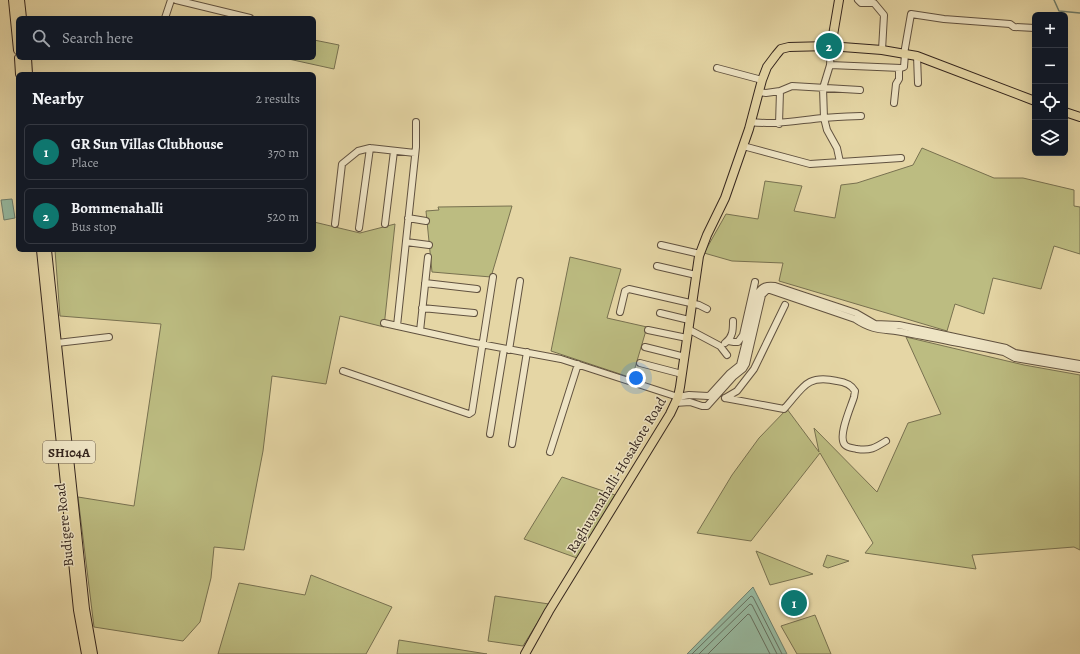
<!DOCTYPE html>
<meta charset="utf-8">
<style>
body{margin:0;font-family:Alegreya,serif;background:#20242c;color:#f1f3f6}
.controls{position:absolute;right:12px;top:12px;display:grid;overflow:hidden;border-radius:6px;box-shadow:0 4px 16px #0002}
.controls button{width:36px;height:36px;display:grid;place-items:center;padding:0;border:0;border-bottom:1px solid #363941;background:#171b24;color:#f1f3f6;font:20px sans-serif}
.you{position:absolute;left:636px;top:378px;width:14px;height:14px;margin:-10px;border:3px solid #fff;border-radius:50%;background:#1a73e8;box-shadow:0 0 0 6px #1a73e833}
.badge{display:grid;place-items:center;width:26px;height:26px;border-radius:50%;background:#0f766e;color:#fff;font-size:13px;font-weight:700}
.pin{position:absolute;translate:-50% -50%;border:2px solid #fff;box-shadow:0 1px 4px #0006}
.list{margin:0;padding:0;list-style:none}
h2{display:flex;justify-content:space-between;align-items:center;height:52px;margin:0;padding:0 16px;font-size:17px}
h2 small{font-size:13px;font-weight:400;color:#9ea1a6}
.list li{display:grid;grid-template-columns:26px 1fr auto;gap:12px;align-items:center;box-sizing:border-box;height:56px;margin:0 8px 8px;padding:0 8px;border:1px solid #363941;border-radius:6px}
.list b{display:block;font-size:15px;white-space:nowrap}
.list p{margin:0;font-size:13px;white-space:nowrap;color:#9ea1a6}
.list em{font-size:13px;font-style:normal;color:#9ea1a6}
.icon{flex:none;width:22px;height:22px;fill:none;stroke:currentColor;stroke-width:2;stroke-linecap:round;stroke-linejoin:round}
.map{position:relative;flex:none;width:1080px;height:654px;overflow:hidden}
.search{position:absolute;background:#171b24;box-shadow:0 4px 16px #0002;left:16px;top:16px;width:300px;height:44px;display:flex;align-items:center;gap:10px;box-sizing:border-box;padding:0 14px;border-radius:6px;color:#9ea1a6;font-size:15px}
.panel{position:absolute;background:#171b24;box-shadow:0 4px 16px #0002;left:16px;top:72px;width:300px;height:180px;border-radius:6px}
.map>svg:first-child{display:block}
</style>
<div class="map">
<svg width="1080" height="654" viewBox="0 0 1080 654">
<rect width="100%" height="100%" fill="#e5d6a5"/>
<filter id="stains"><feTurbulence type="fractalNoise" baseFrequency=".005" numOctaves="4"/><feColorMatrix values="0 0 0 0 .2 0 0 0 0 .09 0 0 0 0 .02 0 0 0 .5 -.17"/></filter>
<radialGradient id="worn" r=".72"><stop offset=".6" stop-color="#630" stop-opacity="0"/><stop offset="1" stop-color="#630" stop-opacity=".3"/></radialGradient>
<path fill="#bcbc81" stroke="#787150" d="M314,40l25,5 -5,24 -50,-11h30z
M922,148l72,30h29l51,12v16l6,1v47l-26,-8 -13,43 -48,-11 -9,36 -29,-10 -8,27 -168,-50 4,-18 -51,-2 -28,-8 22,-39 32,5 7,-38 37,5 -8,25 41,7 6,-33 16,-2 56,-18z
M512,206l-21,71 -59,-5 -6,-61 13,-1 -1,-3z
M314,222l46,11 35,-9 -11,103 -44,-11 -14,68 -54,-8 -9,75 -19,99 -30,-3 -3,31 -11,44 -17,19 -89,-14 -16,-130 56,9 27,-182 -101,-8 -5,-66h259z
M570,257l51,12 -14,49 40,9 -15,51 -81,-27z
M906,337l118,28 56,10v175l-6,-3 -102,8 4,14 -111,-16 8,-10 -53,-90 -69,88 -54,-8 35,-58 27,-37 28,-29 32,43 -5,-24 63,64 31,-69 33,-9z
M562,477l53,18 -38,63 -53,-19z
M756,551l57,23 -43,11z
M827,555l22,6 -21,7 -5,-2z
M311,575l81,32 -26,47h-148l21,-71 66,12z
M495,596l54,8 -26,42 -35,-5z
M815,615l16,39h-34l-16,-28z
M399,640l88,14h-90z"/>
<path fill="#97baa1" stroke="#707f6d" d="M12,199l3,19 -11,2 -3,-20z
M753,587l34,67h-100z"/>
<g fill="none" stroke-linecap="round" stroke-linejoin="round">
<path stroke="#667060" stroke-width="1" d="M692,654l59,-58 2,1 29,57
M699,654l51,-50 2,1 25,49
M708,654l40,-40 2,1 20,39"/>
<path stroke="#707f6d" stroke-width="1.5" d="M1054,0l5,11 21,2"/>
<defs>
<path id="minor" d="M176,0l74,18
M858,0l3,3h13l10,12 -2,35
M165,18l6,-18
M831,47l-1,18 -7,23 1,30 3,12 10,18 3,14
M904,54l7,-40 33,5 66,5 4,3 21,1
M917,56l1,27
M830,65l71,3 3,-1 1,-13
M717,68l45,12
M759,92l7,1 14,-2 12,-5 68,4
M894,103l2,-19 3,-5v-11
M750,122c26,3 49,-2 74,-4 13,-1 25,-2 37,-2
M779,124l1,-33
M743,146l67,18 91,-6
M408,218l18,3
M335,224l7,-60 16,-13 12,-3 45,5
M385,224l9,-73
M359,228l11,-80
M406,242l23,3
M661,245l39,9
M657,266l39,9
M425,283l52,6
M422,308l52,5
M620,312l5,-21 4,-2 70,16 8,4
M660,313l29,7
M384,323l86,19 91,17 117,38 11,-2 19,1 2,-1 20,-22 10,-8 18,-72c4,-7 9,-8 17,-7l81,27 19,11 24,1 107,23 9,5 65,11
M397,326l19,-179v-25
M688,329l32,17 7,9
M648,330l39,8
M420,331l8,-74
M728,341l6,1h4l5,-7 12,-53
M57,343l52,-6
M725,343c8,-6 8,-13 8,-22
M645,347l40,10
M509,350l11,-69
M640,363l42,11
M343,371l126,43 3,-2 21,-135
M725,398l59,11c19,-21 22,-35 53,-28 8,1 14,3 18,10l-1,6c-3,10 -17,40 -9,48 3,3 8,3 12,4 13,2 18,-1 29,-8
M725,398l12,-7 17,-22 31,-64
M675,403l15,-1 12,4h5l26,-29 10,-8 3,-5 16,-69 5,-5h3l85,29c21,14 30,9 52,14 33,6 65,13 97,19l11,6 65,11
M490,434l14,-85
M512,444l15,-92
M550,452l28,-88"/>
<path id="major" d="M13,0l5,50
M20,0l2,18
M831,47l8,-47
M19,58l1,16
M27,58l1,16
M1065,112l15,5
M41,250l37,360 8,44
M47,250l38,359 8,45
M525,654l24,-43 121,-197 8,-17 2,-10 19,-131 8,-21 18,-37 24,-69 13,-49 5,-13 9,-12 5,-6 8,-2 40,-1 53,4 35,6 118,45"/>
</defs>
<use href="#minor" stroke="#615240" stroke-width="8"/>
<use href="#major" stroke="#35261e" stroke-width="10"/>
<use href="#minor" stroke="#eee4c4" stroke-width="6"/>
<use href="#major" stroke="#e5d6a5" stroke-width="8"/>
</g>
<g text-anchor="middle" stroke-width="3" stroke-linejoin="round" paint-order="stroke">
<rect fill="#eee4c4" stroke="#6c5f50" stroke-width="1" x="43" y="441" width="52" height="22" rx="3"/>
<g font-size="13" font-weight="bold" fill="#35261e">
<text x="69" y="457">SH104A</text>
</g>
<g font-size="14" fill="#35261e" stroke="#eee4c4">
<text transform="translate(616 475) rotate(-59)" y="5">Raghuvanahalli-Hosakote Road</text>
<text transform="translate(64 525) rotate(-96)" y="5">Budigere Road</text>
</g>
</g>
<rect width="100%" height="100%" filter="url(#stains)"/>
<rect width="100%" height="100%" fill="url(#worn)"/>
</svg>
<div class="controls">
<button>+</button>
<button>−</button>
<button><svg class="icon" aria-label="locate" viewBox="0 0 24 24"><circle cx="12" cy="12" r="6"/><path d="M12 2v4M12 18v4M2 12h4M18 12h4"/></svg></button>
<button><svg class="icon" aria-label="layers" viewBox="0 0 24 24"><path d="M12 4l9 5-9 5-9-5zM3 14l9 5 9-5"/></svg></button>
</div>
<div class="you"></div>
<div class="pin badge" style="left:794px;top:603px">1</div>
<div class="pin badge" style="left:829px;top:46px">2</div>
<div class="search"><svg class="icon" aria-label="search" viewBox="0 0 24 24"><circle cx="10" cy="10" r="6"/><path d="M15 15l6 6"/></svg>Search here</div>
<section class="panel">
<h2>Nearby<small>2 results</small></h2>
<ul class="list">
<li><span class="badge">1</span><div><b>GR Sun Villas Clubhouse</b><p>Place</p></div><em>370 m</em></li>
<li><span class="badge">2</span><div><b>Bommenahalli</b><p>Bus stop</p></div><em>520 m</em></li>
</ul>
</section>
</div>
